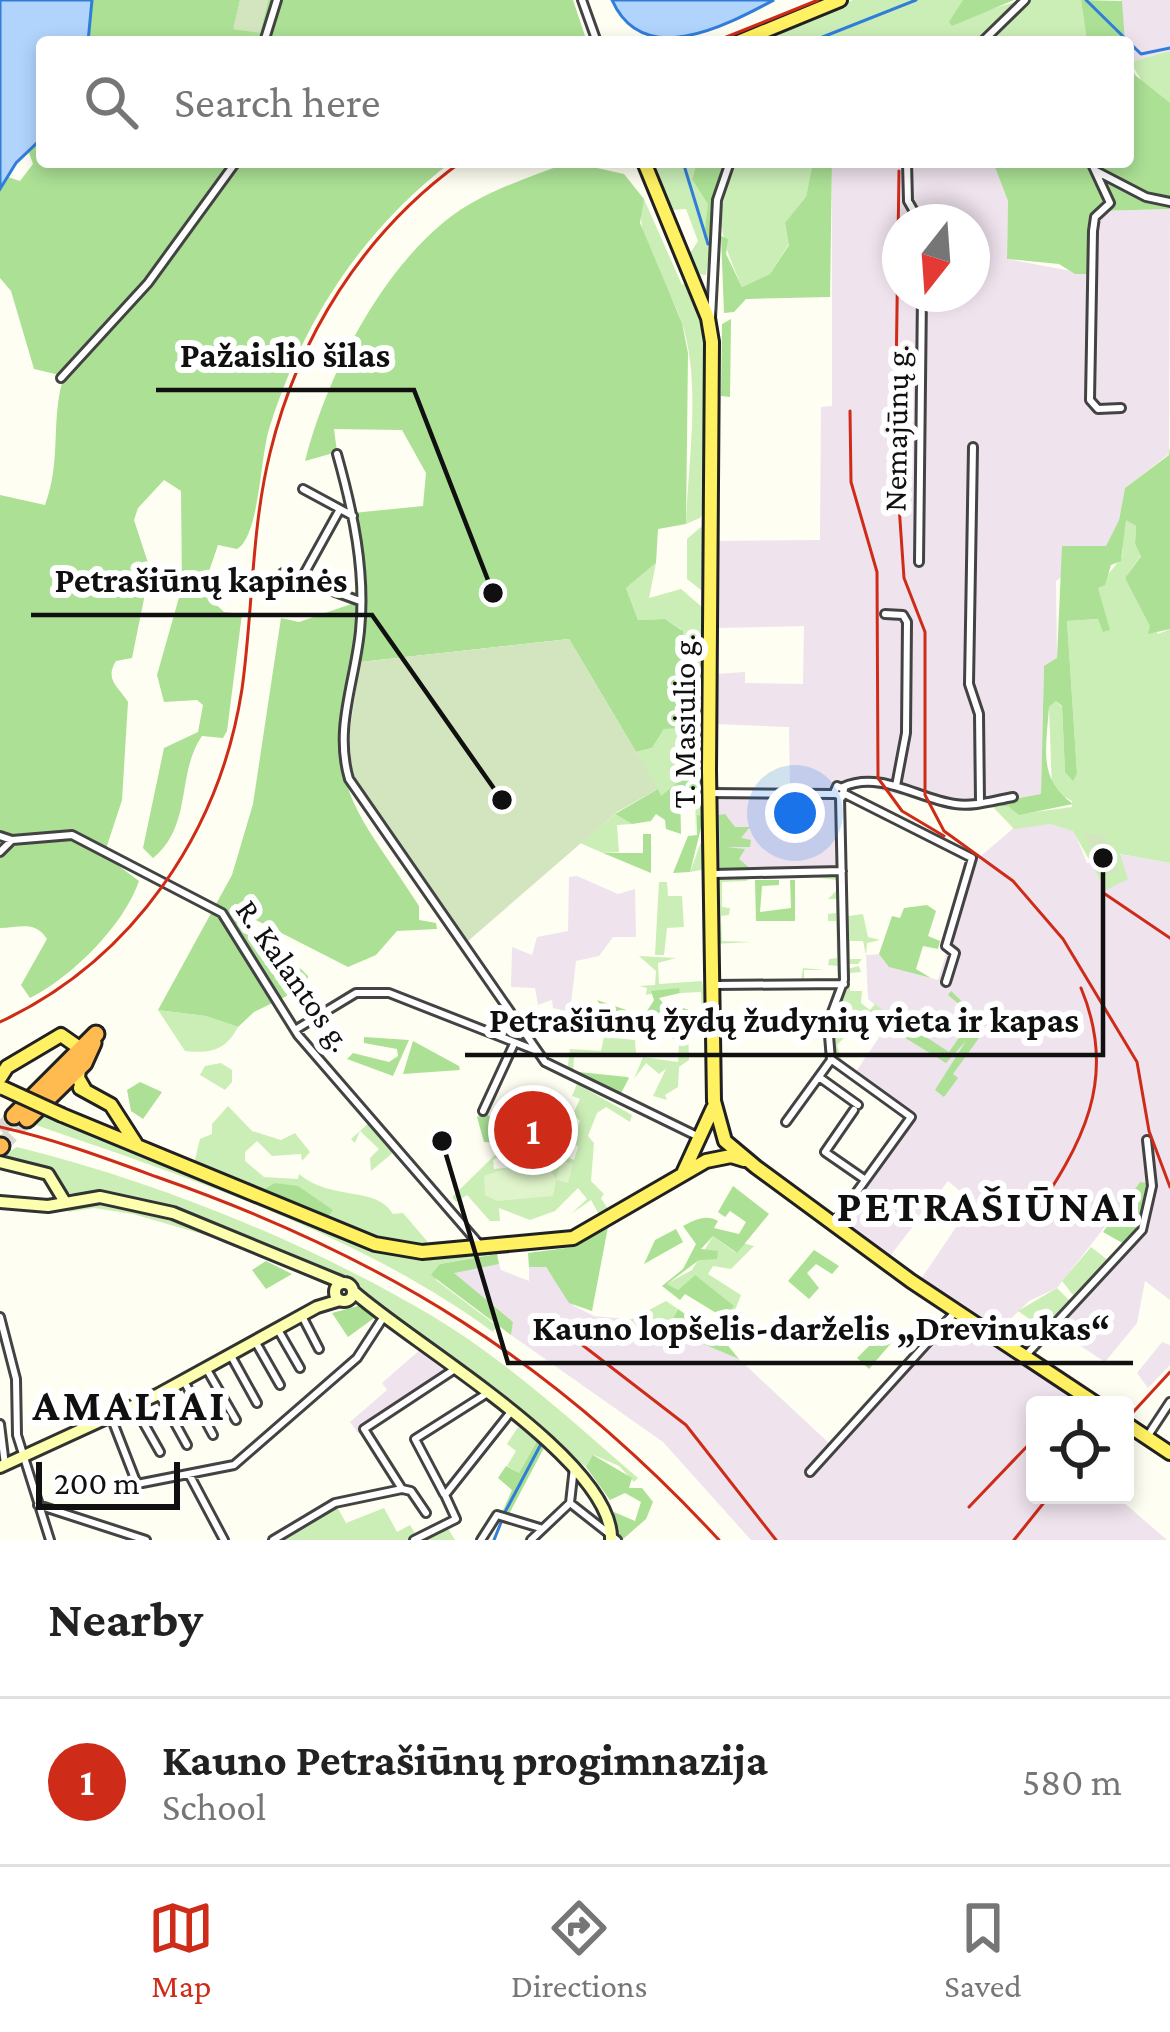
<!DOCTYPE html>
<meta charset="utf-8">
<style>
body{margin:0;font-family:"Crimson Pro",serif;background:#f6f6f6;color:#222}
.controls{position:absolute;right:36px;bottom:36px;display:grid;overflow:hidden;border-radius:12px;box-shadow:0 6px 18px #0003}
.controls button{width:108px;height:108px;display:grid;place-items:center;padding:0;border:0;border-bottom:3px solid #e0e0e0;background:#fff;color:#222;font:60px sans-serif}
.compass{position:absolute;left:882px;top:204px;width:108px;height:108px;border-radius:50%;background:#fff;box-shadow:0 6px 18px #0003;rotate:197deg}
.scale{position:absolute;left:36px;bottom:30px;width:144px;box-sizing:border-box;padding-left:12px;border:6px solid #101010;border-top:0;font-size:33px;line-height:42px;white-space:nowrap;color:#101010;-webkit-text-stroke:9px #fff;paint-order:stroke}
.you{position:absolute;left:795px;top:813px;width:42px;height:42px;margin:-30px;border:9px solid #fff;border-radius:50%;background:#1a73e8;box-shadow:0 0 0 18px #1a73e833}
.badge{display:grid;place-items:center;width:78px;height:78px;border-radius:50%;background:#ce2c19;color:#fff;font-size:39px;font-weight:700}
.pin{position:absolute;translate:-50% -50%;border:6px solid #fff;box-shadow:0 3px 12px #0006}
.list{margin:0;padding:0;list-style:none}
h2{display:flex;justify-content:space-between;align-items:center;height:156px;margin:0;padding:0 48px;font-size:51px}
h2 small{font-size:39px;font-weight:400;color:#767676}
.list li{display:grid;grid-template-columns:78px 1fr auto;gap:36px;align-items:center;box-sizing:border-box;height:168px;padding:0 48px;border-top:3px solid #e0e0e0}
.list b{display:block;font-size:45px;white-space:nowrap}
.list p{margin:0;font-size:39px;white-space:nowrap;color:#767676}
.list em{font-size:39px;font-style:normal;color:#767676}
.icon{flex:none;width:66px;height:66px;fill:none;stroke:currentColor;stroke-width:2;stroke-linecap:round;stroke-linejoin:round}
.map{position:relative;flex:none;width:1170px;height:1540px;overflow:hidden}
.search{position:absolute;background:#fff;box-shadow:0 6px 18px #0003;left:36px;right:36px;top:36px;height:132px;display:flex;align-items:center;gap:30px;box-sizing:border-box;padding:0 42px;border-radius:12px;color:#767676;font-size:45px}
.sheet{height:324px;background:#fff}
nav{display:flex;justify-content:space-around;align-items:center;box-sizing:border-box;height:168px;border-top:3px solid #e0e0e0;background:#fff;font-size:33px;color:#767676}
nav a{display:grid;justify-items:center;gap:6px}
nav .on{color:#ce2c19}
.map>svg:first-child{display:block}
</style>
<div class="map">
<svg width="1170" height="1540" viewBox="0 0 1170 1540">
<rect width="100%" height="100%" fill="#fffef2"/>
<path fill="#efe3ee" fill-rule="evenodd" d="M1121,0h49v51l-40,11 -10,-37z
M832,162h161l15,39 -1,58 81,15 2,-55 7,-8 73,-2 -1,245 -44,34 -6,32 -13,26 -50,35 1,78 -13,8 -3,127 -82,15 -100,-24 -20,7v76l-119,3 -5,-2 -2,-87 13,8 64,1 -1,-64 -76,-3 3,-50 29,-2v11l58,1 1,-58 -89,2v-87l105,-1 1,-133 11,-1zM900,222h72v72h-72z
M1050,824l24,7 13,32 32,-9 51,9v437l-25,-19 -8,42 -32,39 -29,-19 2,-7 -19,-21 77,-79 12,-53 -8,-1 -83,106 -28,13 -33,32 -77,-51 54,-80 -25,-21 -61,79 -49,-36 78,-107 -61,-44 37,-55 -24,-19 -2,-44 17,-1 7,13 48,13 37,-119 41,-35z
M577,876l41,18 17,-5 1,48h-23l-14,19 -23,5 -6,51 -17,-4 -1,-8 -14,5 -3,-17 -24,-1 1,-40 20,8 5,-18 31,-6 1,-54z
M499,1264l2,6 28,11v-14l15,-2 30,41 20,10 53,5 92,38 93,87 120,-124 9,-2 129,85h-55v90h80l52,45h-416l-88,-98 -152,-107 2,-13 -58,-44 -1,-6z
M1162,1342l8,3v20l-22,23 -11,-15z
M421,1349l30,23 -93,61 -8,-11 37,-32 -5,-7z"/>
<path fill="#cbeeb7" d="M853,0h110l-10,26 12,-9 56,-17 -44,42h-227z
M1028,0h53l6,42h-102z
M1170,51v52l-25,-17 -15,-24z
M650,162h47l-5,16 17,26 -4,37h6l-5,34 -13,-2 -6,-15 11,-17 -12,-32 -15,1z
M735,162h78l-7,36 -21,26 4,20 -19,30 -28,13c-21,-49 -30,-68 -7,-125z
M644,199l38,86 5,-3 21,58 -3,168 -5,10 -14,6c2,-64 16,-142 -5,-204 -12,-34 -51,-85 -37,-121z
M1125,519l11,7 -1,18 6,11 -16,23 33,56 12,-5v234l-50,-9 8,25 -22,11 -33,-59 -23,-7 -36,5 -21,-22 15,-1 12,8 52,-7v-6l-20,-11 -3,-83 7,-6 6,6 3,65 12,1 -10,-152 32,-2 -1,-32 24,-30z
M701,527l3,2 -3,61 -14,-11v-40z
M656,563l-7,35 32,-9 21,18 2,170 -23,2 -21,18 -24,-45 16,-4 12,-19 16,-2 -5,-38 8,-26 -2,-34 -16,-10 -27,1 -12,-32z
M695,790l11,7v72l-16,3 14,-38 -7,-18 -1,20z
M615,814l17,10 -15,1 2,27 -16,1 -23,-10z
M799,875h41v107l-39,-1 2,-13 22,2h-21v9l34,-1 -1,-12 -9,-1 1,-6 8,-1 -1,-37h-8v-7l8,-1v-14h-8l8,-8v-11z
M749,876l-2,5 -25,1v25l8,1 -1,7 -8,1 1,25 30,1 -36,2v-66z
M659,882h8l1,14h14l2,31 -17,1 -3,27h-9z
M848,892v24l15,-2 5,23 12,3 -13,3 -1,12 -3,-14h-13v18h12l-4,5h-11z
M639,956l37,2 -18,5 1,21 43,-3 7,38h-7l-1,-27 -21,1 -2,-5 -32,7 1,-7 -8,-2 16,-1 1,-14z
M859,966l2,6 -11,1v18h12l-1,12 9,7 5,-6 18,14 -10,14 -17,-16 -29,29 6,20 -11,-8c-2,-34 15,-56 15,-88z
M158,1010l48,6 32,11c-12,23 -27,27 -53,24z
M688,1025l1,35 -10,7 -1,20 -13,8 2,5 -14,-4 13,-27 -7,5 -13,-11 -12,16 9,-22 35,5 1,-19z
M604,1037l31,3 1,13 -62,3 -1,20 -6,-3 3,-24 31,2z
M221,1063l11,7v12l-7,8 -25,-15 5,-9z
M577,1084l55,31 -2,7 -24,-15 -9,6 -9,23 6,7 -3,38 13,13 -3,4 8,13 -9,5 -9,-16 -20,14 16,-15 -9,-11 -23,23 -25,9 -31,-12 1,13h-10l-23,-26 -11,7 -4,-5 46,-45 14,-3 -19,11 1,9 33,-3 1,-16 12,5 4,-8 30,13 4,-13 -6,-7 8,-19 -7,-7 7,-15 -8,-3z
M228,1106l24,25 29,9 14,-7 15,19 -8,9 -1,-7 -29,2 -15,-15 -12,11v9l19,16 34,2 1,-5c33,28 77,11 94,40l10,-1 24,28 -2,7 -53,-10 -44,-21 5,-7 -59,-27 -11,7 -69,-27 6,-24 12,-5v-10z
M42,1113l326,132 126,9 -54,10 -4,16 61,46 -4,6c-135,-99 -307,-155 -460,-208z
M370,1122l25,29 -24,20 -1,-13 9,-9 -19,-18 -5,12 -4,-4z
M17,1147c141,35 287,94 412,167 76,45 143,107 209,164l-4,4 -15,-16 -25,-11 -8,12 -226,-172 -11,-15 -157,-64 -98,-23h-26l-13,-19 -54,-18z
M101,1201l77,17 62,27 -107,-31 -39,-6 -26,4 2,-7z
M713,1236l23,17 7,-10 11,3 -23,23 -18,-3 -5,8 33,21 -13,33 -9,-4 14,-13 -39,-35 -17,15 -11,-7 26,-14z
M1091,1247l18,14 -36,34 -11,-14z
M1057,1288l13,13 -25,29 -27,-19z
M666,1301l12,8 -11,20 -41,-7z
M518,1427l19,14 -18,32 -12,-7 9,-15 -9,-7z
M335,1503l11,20 38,-15 13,24 13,-7 8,13 29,-11 8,13h-182z"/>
<path fill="#abe095" d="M92,0h148l-6,29 26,3 8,-32h305l14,42h-499z
M963,0h51l-62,26 -3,-4z
M1081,0l41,1 3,41h-38z
M1128,54l7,21 35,28v106l-73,2 -7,9 -2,54h-13l-16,-10 -52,-5 1,-58 -15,-39h135z
M42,138v24h409c-89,69 -147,157 -181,264 -10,28 -10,110 -33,123l-19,-4 -12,35 2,17 16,15 18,2 -15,117 -4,7 -21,-2c-26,37 -9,90 -49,122l-10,-10 21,-100 34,-16 5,-27 -6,-5 -33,2 -7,-27 25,-88 -1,-96 -17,-11 -26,28 -4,12 16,49 -18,89 -16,3c-12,19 3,26 12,41l-6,98 -18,55 35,26c-15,44 -67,96 -109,117l-9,-13 26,-46c-12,-19 -28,-11 -47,-11v-433l45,10c17,-45 5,-86 19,-129l-30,-7 -23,-78 -11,-13v-89l8,-12 12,4 13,-17 -5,-14z
M570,162l54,12 20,25 -4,24 42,100 6,30 -2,171 -28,5 -2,34 -30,25 12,32 27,-1 18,12v32l-8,25 4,40 -15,1 -12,19 -16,4 -67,-113 -209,23c-43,121 -5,144 59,244v14l17,3 1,6 -40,2 -21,24 -28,12 -104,-53 -4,5c18,28 47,34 68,57l-1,10 -53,26 -16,15 -32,-11 -48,-6 74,-135 21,-71 28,-186 18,4 61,-21 -7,-88 70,-7 3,-33 -24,-43 -68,-1 3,23 -32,9c21,-82 72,-184 139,-239 35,-29 83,-44 126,-60z
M697,162h28l-12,34 -2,45 -7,-3 4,-34 -16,-25z
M813,162h19l-2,135 -84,2 -12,13 -10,1 -3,-77 7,3 -2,15 16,33 28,-13 19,-29 -4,-22 21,-26z
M731,319l-1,78 -9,-1 1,-72z
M1170,447v182l-22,5 2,-8 -25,-48 16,-22 -6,-12 1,-18 -10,-6 -5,41 -10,4 -6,20 -7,3 12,42 -7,2 -5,-13 -31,2 10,152 -4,8 -8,-9 -3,-66 -6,-5 -7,6c-3,43 -11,72 24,97l-54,11 -11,-9 -15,1 -3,-4 51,-9 3,-128 13,-8 5,-112h44l13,-26 6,-32 44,-33z
M700,777v11h-20l1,46 -15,-5 -1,-9 -9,-6 -5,7 -19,3 -17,-10 43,-25 3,7 20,-17z
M725,814l10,13h15l-9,11 10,2 -1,7h-24l19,2 -6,10 14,12 -33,-1 -1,-55z
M697,815l7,1 -14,56 -17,1 15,-37 9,-1z
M643,834h8v39l-48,-20h40z
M755,880h24v5l-17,1 -2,26 31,-4 -1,-28h5v41h-39z
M927,905l9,6 -8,25 12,5 -2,8 -15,-3 -7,23 15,9 -42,-11 -10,-13 13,-38 8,2 4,-10z
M679,988l1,5 -21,5 16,21 -1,-14 15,5 -10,33 -8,-6 -1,-17 -61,-1 -12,-19 47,16 10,-16 -3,-9z
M951,991l27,26 -4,7 10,7 -31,43 5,4 -14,19 -9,-7 31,-49 -20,22 -52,-32 6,-11 49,32 16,-23 -5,-24 -12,-10z
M364,1037l45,3 -16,36 -46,-17 6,-6 36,9 9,-6 -1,-7 -33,-6z
M413,1041l46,25 1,4 -57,4z
M579,1072l48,5 2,1 -10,19 -42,-19z
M140,1082l22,10 -19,27 -12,-8 -4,-21z
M483,1113l17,8 -1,22 -15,-1 -7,-25z
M1140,1182l9,1 -10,46 -13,16 -23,-13z
M274,1183l24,3 35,24 -5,7 -65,-27z
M733,1186l36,28 -32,39 -24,-17 -12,13 17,2 -1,8 -18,1 -32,24 11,6 17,-15 39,31 -11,11 -38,-23 -5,6 -18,-14 21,-17 13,-25 -13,-18c12,-6 23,-12 35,-5l-4,7 25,6 7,-12 -16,-11 -5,6 -7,-5z
M608,1227l-16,84 -23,-8 -23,-36h-17l-1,-14 46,-6z
M676,1229l7,13 -39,22 11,-24z
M814,1250l25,16 -7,8 -16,-10 -9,9 12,15 -10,11 -21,-18z
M497,1254l2,10 -45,9 59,49 -2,13 -80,-60 9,-11z
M266,1261l26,13 -26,15 -14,-19z
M358,1306l19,10 -29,21 -16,-24z
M678,1309l47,33 14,17 -72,-30z
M875,1326l18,15 -24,28 -12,-11 19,-19 -7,-8z
M537,1441l8,5 -37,70 -7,-1 11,-25 -14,-12 8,-12 13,7z
M593,1455l39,23 -3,10h13l11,14 -7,17 -24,21 -8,-6v-22l21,9 6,-19 -16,-9 -15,7 -24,-33z"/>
<path fill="#d3e5bf" d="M240,0h28l-8,33 -27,-4z
M569,639l89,150 -41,23 -149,129 -115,-159 -7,-26 14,-94z
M1084,834l19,1 16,36 -12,4z"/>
<path fill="#dff4ca" d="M526,1155l1,11 21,1 8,12 6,-18 11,3 -5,19 -12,-3 -3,16 -56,5 -12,-6 -1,-19 23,-8 -1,-11z"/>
<path fill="#b1d4fc" stroke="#317dda" stroke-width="3" d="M0,0h92l-4,42h-46v96l-26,25 -16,26z
M612,0h162c-49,26 -131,70 -162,0z"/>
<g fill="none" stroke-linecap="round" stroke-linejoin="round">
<path stroke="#317dda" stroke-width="3" d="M1086,0l55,54 29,-6
M810,42l106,-42
M683,162l25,82
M504,1514l37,-70
M494,1540l8,-20"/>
<path stroke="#dbdad0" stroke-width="15" stroke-dasharray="15 8" stroke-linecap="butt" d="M0,1130l14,-14
M1,1146l26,-27"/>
<defs>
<path id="street" d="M582,0l15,42
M264,42l13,-42
M982,42l43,-42
M907,162l1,39 12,21
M1091,162l19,41 -15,14 -2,14 -3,169 8,9 23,-1
M1096,171l50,26 24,5
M711,318l6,-118 13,-38
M61,378l87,-95 88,-121
M973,447l-4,237 10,30 1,88
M337,454c16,57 29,117 23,177 -5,51 -26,97 -11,148l196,283 154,75
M303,489l50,27
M919,562l3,-268
M283,573l77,28
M303,576l37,-67
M885,614l18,1 4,7 -1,111 -10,53
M837,786l7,3 -2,8 -8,-4z
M843,787c37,-17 76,12 112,17 19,3 40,-4 58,-7
M709,793l125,1
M845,794l127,64 -26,88 9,7 -9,29
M0,836l12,4
M0,852l12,-12 60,-5 150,78 76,122 181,209
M714,874l128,-3
M715,985l129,-1
M295,1030l61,-37h33l148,58
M831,1060l-3,-37 16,-43 -4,-183
M832,1060l79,57 -76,105
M819,1077l39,28
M854,1110l-29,42 39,27
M483,1111l30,-65
M786,1122l45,-62
M302,1316l17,33
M0,1317l16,62 1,56 33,105
M277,1328l23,40
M255,1341l25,44
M230,1354l27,49
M1027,1354l115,-124 10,-44 -5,-46
M206,1368l30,52
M184,1381l29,54
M159,1394l28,51
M134,1406l26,46
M111,1417l26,67 97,-19 123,-107 26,-40
M0,1424l5,41
M1147,1437l23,-35
M810,1472l146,-161
M189,1474l35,66
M402,1489l-38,-60 91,-60
M444,1494l-29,-55 71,-45
M570,1503l47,37
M38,1505l108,35
M273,1540l62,-37 67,-14 9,2 15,22
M414,1540l42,-21 -11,-24 65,-82
M481,1540l16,-25 43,13
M531,1540l39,-37 4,-36"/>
<path id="secondary" d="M0,1162l48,12 17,28
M0,1202l48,4 52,-9 73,16 170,70
M335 1292a9 9 0 1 1 18 0a9 9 0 1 1-18 0Z
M354,1292c58,52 261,169 257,248
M0,1467l159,-73 158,-87 23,-7"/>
<path id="primary" d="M738,42l102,-42
M644,162l64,156 4,24 -3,428 5,331 11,40 31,26 155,114 187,124
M0,1078l7,-11 54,-32 20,14 -3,29 7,12
M80,1088l31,17 25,39
M62,1115l313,129 47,8 151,-14 133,-77 25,-5 13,4
M684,1171l29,-63
M1125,1423l45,30"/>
<path id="highway" d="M14,1116l82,-82
M27,1119l57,-56 9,-20
M0,1147l1,-1"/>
</defs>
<use href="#street" stroke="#434343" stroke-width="12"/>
<use href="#secondary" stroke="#323232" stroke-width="16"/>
<use href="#primary" stroke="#212121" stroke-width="18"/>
<use href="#highway" stroke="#212121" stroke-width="21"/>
<use href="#street" stroke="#fff" stroke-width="6"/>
<use href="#secondary" stroke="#fcffad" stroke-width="10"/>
<use href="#primary" stroke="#fff162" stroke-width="12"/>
<use href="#highway" stroke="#ffbb50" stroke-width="15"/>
<path stroke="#ce2c19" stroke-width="3" d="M714,42l104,-42
M899,171l-4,277 9,130 21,54v163l19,36 69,50 50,58 74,123 12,69 21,56
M850,411l1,71 26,90 1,206 24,33 42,25
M1105,894l65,44
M0,1022c133,-62 220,-190 242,-333 11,-78 9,-159 28,-236 28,-116 93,-220 191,-291
M0,1127c54,12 105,31 157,50 229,80 396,184 562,363
M1031,1219c51,-74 88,-140 50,-231
M572,1337l114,88 90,115
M1125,1421l45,-49
M969,1507l66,-69
M1014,1540l36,-45"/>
<defs>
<path id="primary-bridge" d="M3,1088l59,27"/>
</defs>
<use href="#primary-bridge" stroke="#212121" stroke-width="18" stroke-linecap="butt"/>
<use href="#primary-bridge" stroke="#fff162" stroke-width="12"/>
</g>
<g text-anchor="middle" stroke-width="12" stroke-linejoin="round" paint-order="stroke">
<g font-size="33" fill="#101010" stroke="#fff">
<text transform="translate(895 428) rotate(-89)" y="12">Nemajūnų g.</text>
<text transform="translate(683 721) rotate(-90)" y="12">T. Masiulio g.</text>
<text transform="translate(295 975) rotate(55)" y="12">R. Kalantos g.</text>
</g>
<g font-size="45" font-weight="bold" letter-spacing="3" fill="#101010" stroke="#fff">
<text x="988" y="1221">PETRAŠIŪNAI</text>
<text x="130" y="1420">AMALIAI</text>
</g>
</g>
<path fill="none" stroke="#101010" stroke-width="4.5" d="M493 593L414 390H156M502 800L372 615H31M1103 858L1103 1055H465M442 1141L508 1363H1133"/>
<g fill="#101010" stroke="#fff" stroke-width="4.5">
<circle cx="493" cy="593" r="12"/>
<circle cx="502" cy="800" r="12"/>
<circle cx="1103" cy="858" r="12"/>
<circle cx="442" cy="1141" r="12"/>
</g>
<g font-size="36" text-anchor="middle" font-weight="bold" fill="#101010" stroke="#fff" stroke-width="12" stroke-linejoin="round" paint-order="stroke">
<text x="285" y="367">Pažaislio šilas</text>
<text x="201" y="592">Petrašiūnų kapinės</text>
<text x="784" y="1032">Petrašiūnų žydų žudynių vieta ir kapas</text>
<text x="821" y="1340">Kauno lopšelis-darželis „Drevinukas“</text>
</g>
</svg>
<div class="controls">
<button><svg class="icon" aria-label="locate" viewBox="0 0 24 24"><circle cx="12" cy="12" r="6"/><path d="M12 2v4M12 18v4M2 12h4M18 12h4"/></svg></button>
</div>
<svg class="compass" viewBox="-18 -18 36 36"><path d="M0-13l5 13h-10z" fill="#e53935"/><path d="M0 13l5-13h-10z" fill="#767676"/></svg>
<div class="scale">200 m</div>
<div class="you"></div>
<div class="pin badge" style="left:533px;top:1130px">1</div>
<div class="search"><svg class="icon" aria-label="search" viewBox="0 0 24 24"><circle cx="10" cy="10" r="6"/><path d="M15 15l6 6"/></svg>Search here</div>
</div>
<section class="sheet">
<h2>Nearby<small></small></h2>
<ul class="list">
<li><span class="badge">1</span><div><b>Kauno Petrašiūnų progimnazija</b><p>School</p></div><em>580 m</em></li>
</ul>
</section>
<nav>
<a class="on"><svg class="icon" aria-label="map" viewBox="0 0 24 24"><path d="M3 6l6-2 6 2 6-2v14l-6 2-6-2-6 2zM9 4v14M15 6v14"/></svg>Map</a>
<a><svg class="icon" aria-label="directions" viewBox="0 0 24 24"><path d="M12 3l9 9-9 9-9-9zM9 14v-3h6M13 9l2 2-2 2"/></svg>Directions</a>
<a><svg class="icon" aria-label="saved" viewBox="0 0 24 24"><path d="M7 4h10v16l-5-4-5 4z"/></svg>Saved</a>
</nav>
